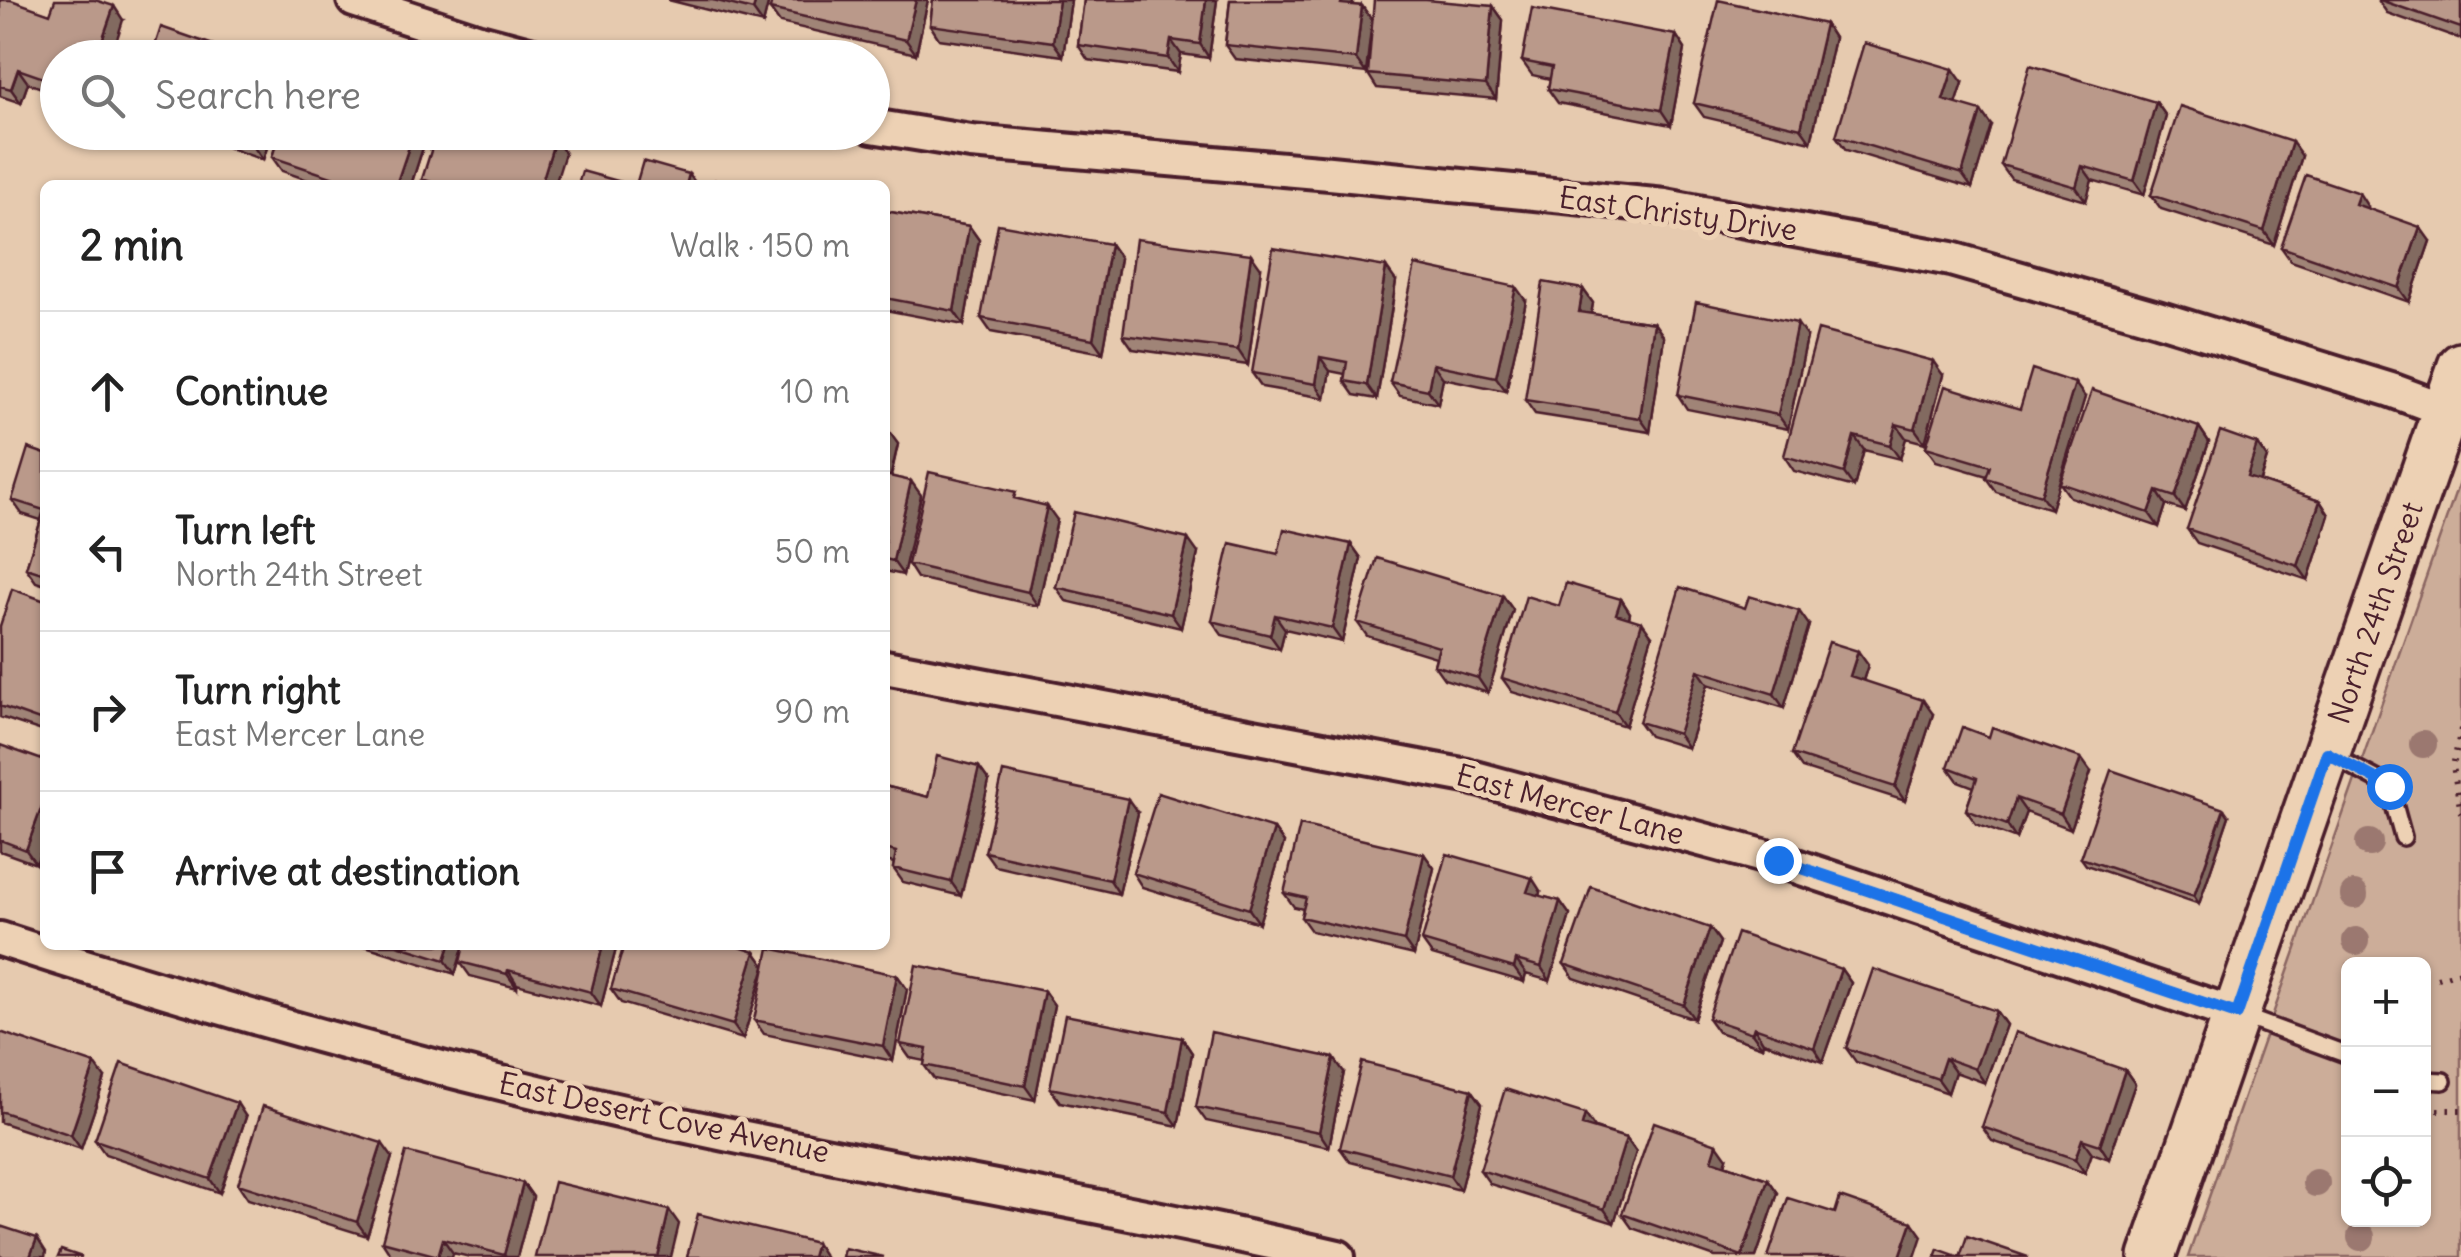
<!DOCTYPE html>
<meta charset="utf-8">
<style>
body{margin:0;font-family:Delius,sans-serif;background:#f2f2f2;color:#222}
.controls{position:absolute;right:30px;bottom:30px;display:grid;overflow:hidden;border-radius:15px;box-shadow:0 2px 8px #0004}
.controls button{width:90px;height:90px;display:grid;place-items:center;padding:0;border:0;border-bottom:2px solid #e0e0e0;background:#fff;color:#222;font:50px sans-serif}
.stop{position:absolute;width:30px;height:30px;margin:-22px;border:8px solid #1a73e8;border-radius:50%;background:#fff}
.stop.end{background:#1a73e8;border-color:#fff;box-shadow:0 2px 10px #0008}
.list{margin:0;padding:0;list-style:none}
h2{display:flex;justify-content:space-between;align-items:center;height:130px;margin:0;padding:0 40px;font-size:42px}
h2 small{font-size:32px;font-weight:400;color:#767676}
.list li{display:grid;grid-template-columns:65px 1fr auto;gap:30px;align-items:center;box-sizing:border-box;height:160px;padding:0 40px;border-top:2px solid #e0e0e0}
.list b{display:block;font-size:38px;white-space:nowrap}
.list p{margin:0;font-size:32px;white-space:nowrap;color:#767676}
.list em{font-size:32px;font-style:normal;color:#767676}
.icon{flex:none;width:55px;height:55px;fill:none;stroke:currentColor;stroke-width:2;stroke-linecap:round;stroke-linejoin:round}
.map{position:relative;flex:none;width:2461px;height:1257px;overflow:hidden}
.search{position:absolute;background:#fff;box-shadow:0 2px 8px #0004;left:40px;top:40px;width:850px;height:110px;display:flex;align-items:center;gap:25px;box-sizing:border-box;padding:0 35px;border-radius:55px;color:#767676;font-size:38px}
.panel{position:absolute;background:#fff;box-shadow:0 2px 8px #0004;left:40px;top:180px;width:850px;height:770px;border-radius:15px}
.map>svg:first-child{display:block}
</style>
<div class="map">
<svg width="2461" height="1257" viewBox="0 0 2461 1257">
<rect width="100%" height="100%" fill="#e6caaf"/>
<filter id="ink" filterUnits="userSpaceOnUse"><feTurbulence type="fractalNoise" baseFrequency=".01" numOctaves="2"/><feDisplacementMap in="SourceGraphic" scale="20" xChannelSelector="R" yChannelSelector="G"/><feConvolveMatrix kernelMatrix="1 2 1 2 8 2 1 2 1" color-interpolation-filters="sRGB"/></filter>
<g filter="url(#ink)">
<path fill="#ccad99" stroke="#8b6662" stroke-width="2.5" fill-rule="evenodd" d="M2461,477v780h-273zM2348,964h76v256h-76z"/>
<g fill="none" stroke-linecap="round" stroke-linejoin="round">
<defs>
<path id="lane" d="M2329,754l60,32 14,51
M2239,1015l109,40
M2424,1080l19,1"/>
<path id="street" d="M354,0l122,40 68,18
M872,126l99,16 359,31 335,33 286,53 206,59 234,72 70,26
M885,667l582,109 311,84 459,155
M0,939c239,78 483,145 730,196 203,42 407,76 608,122"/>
<path id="secondary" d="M2152,1257l309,-891"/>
</defs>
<use href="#lane" stroke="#4a1f2b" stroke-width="22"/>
<use href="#street" stroke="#4a1f2b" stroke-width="40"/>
<use href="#secondary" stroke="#4a1f2b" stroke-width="52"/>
<path stroke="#4a1f2b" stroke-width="6" stroke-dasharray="2.5 8" stroke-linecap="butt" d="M2461,729l-8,37 8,47
M2437,978l24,-6
M2437,1110h24"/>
<use href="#lane" stroke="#edd1b4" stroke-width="15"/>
<use href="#street" stroke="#edd1b4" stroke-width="32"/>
<use href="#secondary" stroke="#edd1b4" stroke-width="45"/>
</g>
<g fill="#9b7870">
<circle cx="2423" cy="744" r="14"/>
<circle cx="2369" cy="843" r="14"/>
<circle cx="2354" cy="895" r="14"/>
<circle cx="2356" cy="941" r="14"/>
<circle cx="2316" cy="1183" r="14"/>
<circle cx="2361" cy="1237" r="14"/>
</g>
<path fill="#a08477" stroke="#4a1f2b" stroke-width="2.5" d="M0,0l50,14 73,6 -65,38v36l-30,-11 -7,20 -21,-7z
M668,0h101l-6,24z
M928,0l-12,54 -136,-31 -10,-14z
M933,0h138l-8,56 -124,-17 -9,-14z
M1084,0h133l-8,58 -28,-4 -3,18 -90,-12 -10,-15z
M1230,0h123v5l9,1 10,14 -6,53 -131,-14 -10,-14z
M2378,0h83v39l-74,-26z
M1493,6l10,14 -7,79 -119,-11 -9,-14z
M1825,24l9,14 -23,104 -107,-25 -10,-14z
M1676,35l9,14 -14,76 -113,-22 -10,-14 2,-10 -18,-4 -10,-14z
M1963,83l-7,21 35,21 -19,63 -126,-38 -10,-14z
M2156,102l10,14 -22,79 -52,-15 -6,21 -75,-22 -10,-14z
M184,132h88l-9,28z
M280,132h148l-17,53h-89l-40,-14 -10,-14z
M2302,156l-28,89 -113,-36 -10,-14z
M2368,207v2l62,32 -21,61 -118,-41 -10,-14z
M885,211l84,15 10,14 -15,85 -79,-15z
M1110,244l10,14 -17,95 -112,-21 -10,-14z
M1261,268l-13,97 -115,-16 -10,-14z
M1396,281l-19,118 -23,-4 -10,-14 1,-7 -15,-3 -5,27 -63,-11 -10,-14z
M1583,289l10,14 -2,11 63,9 10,14 -14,95 -115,-18 -10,-14z
M1526,301l-20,90 -63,-13 -5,26 -38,-8 -10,-14z
M1807,337l-19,92 -101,-20 -9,-14z
M1943,375l-18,68 -19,-5 -6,21 -36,-9 -10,37 -60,-16 -10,-15z
M2085,397l-34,112 -55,-17 -10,-14 1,-2 -51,-15 -10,-14 94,-38z
M2199,427l10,15 -24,69 -19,-6 -7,22 -89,-30 -10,-14z
M885,430l13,14 -7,32 30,19 -18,80 -18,-4z
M45,454v131l-9,-3 -10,-14 15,-48 -19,-6 -10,-14z
M2267,458l-7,23 60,20 9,14 -21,65 -111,-37 -10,-14z
M1022,500l35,20 -19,86 -121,-28 -9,-14z
M1351,544l10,14 -19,84 -57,-13 -5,20 -58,-14 -10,-14 66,-67z
M1198,553l-17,75 -115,-27 -10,-14z
M1503,596l10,14 -25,83 -44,-14 -10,-14 2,-8 -69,-21 -10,-14z
M1621,599l9,14 -1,5 23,18 -27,90 -113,-34 -10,-14 57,-72z
M45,601v131l-45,-15v-91z
M1745,608l64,17 -25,83 -76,-24 -20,64 -39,-12 -10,-14z
M1868,665l-5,16 70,33 -28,87 -103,-33 -10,-14z
M0,745l36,119 -36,-13z
M979,767l10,14 -28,115 -58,-14 -10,-14 1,-5 -9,-2v-75l43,11z
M1948,767l143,5 -20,57 -45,-17 -10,27 -40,-15 -10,-14 8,-23 -16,-6z
M1138,813l-19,81 -124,-28 -10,-14z
M2229,816l-30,88 -113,-39 -5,-7z
M1274,829l10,14 -25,80 -117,-36 -9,-14z
M1424,854l10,14 -20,87 -103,-24 -10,-14 2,-8 -9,-2 -10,-14z
M1541,892l-1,4 20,5 10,14 -20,66 -24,-7 -2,8 -92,-27 -10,-14z
M1710,928l10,14 -26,77 -120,-41 -10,-14z
M362,945h102l-9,29z
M617,945l-16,61 -84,-22v4l-47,-12 -10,-14z
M755,952l10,14 -22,73 -122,-36 -10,-14z
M1841,969l10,14 -28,79 -60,-20 -1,5 -44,-15 -10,-14z
M897,975l10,14 -14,72 -129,-27 -10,-14z
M1044,991l10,14 -19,95 -101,-21 -10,-14 1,-4 -15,-3 -10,-14z
M1996,1011l10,14 -21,58 -30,-11 -7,21 -92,-31 -10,-14z
M0,1032l105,46 -24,71 -81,-27z
M1182,1038l10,15 -14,73 -118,-24 -10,-14z
M2125,1070l10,14 -26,75 -17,-6 -7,20 -93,-32 -10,-14z
M1344,1072l-15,75 -123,-26 -10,-14z
M1472,1090l10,14 -22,86 -110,-28 -10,-14z
M246,1117l-26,76 -115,-39 -10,-14z
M1595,1128l31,10 10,14 -22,71 -124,-39 -10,-14z
M392,1157l-25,79 -119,-37 -10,-15z
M1727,1158l-2,6 43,15 10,14 -22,64h-41l-83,-29 -10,-14z
M523,1183l10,14 -16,60h-47l-17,-4 -1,4h-54l-7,-2 -9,-14z"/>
<path fill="#826b61" stroke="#4a1f2b" stroke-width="2.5" d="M756,0h13l-6,24 -10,-14z
M916,0h12l-12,54 -10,-14z
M1059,0h12l-8,56 -10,-14z
M1206,0h11l-8,58 -9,-14z
M1342,0h11l-2,18 -10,-14z
M114,6l9,14 -12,38h-15z
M1362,6l10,14 -6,53 -10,-14z
M1493,6l10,14 -7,79 -10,-14z
M1825,24l9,14 -23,104 -10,-14z
M1676,35l9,14 -14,76 -10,-15z
M1171,40l10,14 -3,18 -10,-14z
M18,69l10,14 -7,20 -10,-14z
M1953,69l10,14 -10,31 -10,-14z
M2156,102l10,14 -22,79 -10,-14z
M1981,111l10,14 -19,63 -10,-14z
M257,132h15l-9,28 -10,-14z
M414,132h14l-17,53h-15z
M555,139l10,14 -10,32h-14z
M2292,142l10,14 -28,89 -10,-14z
M2082,166l10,14 -6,21 -10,-14z
M689,174l8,11h-11z
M2359,193l9,14 -3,11 -10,-14z
M969,226l10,14 -15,85 -10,-14z
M2420,227l10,14 -21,61 -10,-14z
M1110,244l10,14 -17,95 -10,-14z
M1251,254l10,14 -13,97 -10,-15z
M1386,267l10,14 -19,118 -10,-14z
M1516,287l10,14 -20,90 -10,-14z
M1583,289l10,14 -4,23 -10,-14z
M1654,323l10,14 -14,95 -10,-14z
M1797,323l10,14 -19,92 -10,-14z
M1320,357l10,14 -5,27 -9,-14z
M1933,361l10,14 -18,68 -10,-14z
M1433,364l10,14 -5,26 -10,-14z
M2075,383l10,14 -34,112 -10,-14z
M1896,424l10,14 -6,21 -10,-14z
M2199,427l10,15 -24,69 -10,-14z
M888,430l10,14 -10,43 -3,-4v-40z
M1854,436l10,14 -10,37 -10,-14z
M2257,444l10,14 -11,33 -9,-14z
M911,481l10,14 -18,80 -10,-14z
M2157,491l9,14 -7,22 -10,-14z
M2320,501l9,14 -21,65 -10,-14z
M1047,506l10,14 -19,86 -10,-14z
M1188,539l10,14 -17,75 -10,-14z
M1351,544l10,14 -19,84 -10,-14z
M1503,596l10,14 -25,83 -10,-15z
M1621,599l9,14 -4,15 -10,-14z
M1799,611l10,14 -25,83 -10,-14z
M1275,615l10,14 -5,20 -10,-14z
M1642,622l10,14 -27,90 -10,-14z
M1858,651l10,14 -8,25 -10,-14z
M1698,670l10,14 -20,64 -10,-14z
M1923,700l10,14 -28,87 -10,-14z
M2081,758l10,14 -20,57 -10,-15z
M979,767l10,14 -28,115 -10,-14z
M45,798v42l-9,24 -10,-14z
M2016,798l10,14 -10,27 -9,-14z
M1128,799l10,14 -19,81 -9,-14z
M2224,809l5,7 -30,88 -5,-8z
M1274,829l10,14 -25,80 -10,-14z
M1424,854l10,14 -20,87 -10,-14z
M1532,878l9,14 -4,14 -10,-14z
M1560,901l10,14 -20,66 -9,-14z
M1710,928l10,14 -26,77 -10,-14z
M450,945h14l-9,29 -10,-14z
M603,945h14l-16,61 -10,-14z
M755,952l10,14 -22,73 -10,-14z
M1516,960l10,14 -2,8 -10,-14z
M1841,969l10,14 -28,79 -9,-14z
M508,970l9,14v4l-10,-14z
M897,975l10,14 -14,72 -10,-15z
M1044,991l10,14 -19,95 -10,-14z
M1996,1011l10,14 -21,58 -10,-14z
M1754,1027l9,15 -1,5 -10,-14z
M1182,1038l10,15 -14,73 -10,-14z
M1334,1058l10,14 -15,75 -10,-15z
M1945,1058l10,14 -7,21 -10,-14z
M95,1064l10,14 -24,71 -10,-14z
M2125,1070l10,14 -26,75 -9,-14z
M1472,1090l10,14 -22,86 -10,-14z
M237,1103l9,14 -26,76 -10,-14z
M1585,1114l10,14 -4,11 -9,-14z
M1626,1138l10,14 -22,71 -10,-14z
M2082,1139l10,14 -7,20 -10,-14z
M382,1143l10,14 -25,79 -10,-14z
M1717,1144l10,14 -5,16 -10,-14z
M1768,1179l10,14 -22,64h-13l-1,-1z
M523,1183l10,14 -16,60h-11l-2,-2z
M669,1210l10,14 -8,33h-13z
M1912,1222l10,14 -7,21h-15z
M37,1238l9,14 -1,5h-15z
M443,1239l10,14 -1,4 -14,-1z
M816,1243l9,14h-13z"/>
<path fill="#ba998a" stroke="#4a1f2b" stroke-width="2.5" d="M0,0h11l39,14 5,-14h40l19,6 -18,52h-38v25l-40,-14 -7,20 -11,-3z
M713,0h43l-3,10z
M772,0h144l-10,40 -136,-31z
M933,0h126l-6,42 -123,-17z
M1084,0h122l-6,44 -29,-4 -3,18 -90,-13z
M1230,0h112l-1,4 21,2 -6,53 -131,-14z
M1374,0h52l67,6 -7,79 -118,-11z
M1718,0l107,24 -24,104 -107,-25z
M2380,0h81v28z
M1532,8l144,27 -15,75 -113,-21 4,-22 -30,-6z
M161,27l90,31h-100z
M1864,43l89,26 -10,31 38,11 -19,63 -126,-38z
M2030,65l126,37 -22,79 -52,-15 -6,21 -75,-22z
M2180,106l112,36 -28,89 -113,-36z
M215,132h42l-4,14z
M280,132h134l-18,53h-41l-83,-28z
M437,132h99l19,7 -14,46h-101l-18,-6z
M643,161l46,13 -3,11h-50z
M582,171l50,14h-54z
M2306,175l53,18 -4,11 65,23 -21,61 -118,-41z
M715,180l27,5h-28z
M885,211l84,15 -15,85 -69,-13z
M998,224l112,20 -17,95 -112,-21z
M1136,239l115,15 -13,96 -115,-15z
M1273,248l113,19 -19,118 -23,-4 3,-19 -27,-5 -4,27 -64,-11z
M1415,265l101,22 -20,90 -63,-13 -5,26 -38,-8z
M1543,282l40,7 -4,23 75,11 -14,95 -115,-18z
M1696,302l101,21 -19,92 -100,-20z
M1818,330l115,31 -18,68 -19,-5 -6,21 -36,-9 -10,37 -60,-17z
M2032,369l43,14 -34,112 -55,-17 4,-12 -64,-19 19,-61 75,23z
M2092,390l107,37 -24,70 -18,-6 -8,22 -89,-30z
M2220,431l37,13 -10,33 73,24 -22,65 -111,-37z
M28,448l17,6v120l-19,-6 18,-58 -32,-10z
M929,472l87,20 -2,6 33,8 -19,86 -120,-28z
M885,475l26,6 -18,80 -8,-2z
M1074,512l114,27 -17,75 -115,-27z
M1284,529l67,15 -19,84 -57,-13 -5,20 -58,-14 18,-78 48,11z
M1377,558l126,38 -25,82 -44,-13 5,-18 -82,-25z
M1566,583l55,16 -5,15 26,8 -27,90 -113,-34 24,-82 33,10z
M1680,587l65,21 4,-12 50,15 -25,83 -76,-24 -20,64 -39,-12z
M12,589l33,12v121l-45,-16v-80z
M1829,642l29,9 -8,25 73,24 -28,87 -103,-33z
M1962,727l27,10 3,-10 89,31 -20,56 -45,-16 -9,27 -41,-15 11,-32 -29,-11z
M0,745l45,16v37l-19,52 -26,-10z
M937,756l42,11 -28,115 -58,-14 3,-16 -11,-3v-63l43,11z
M2111,770l113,39 -30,87 -113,-38z
M1003,772l125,27 -18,81 -125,-28z
M1158,793l116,36 -25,80 -116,-36z
M1300,825l124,29 -20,87 -103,-24 5,-19 -22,-5z
M1447,854l85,24 -5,14 33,9 -19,66 -25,-7 -2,8 -92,-27z
M1591,887l119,41 -26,77 -120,-41z
M1737,933l104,36 -27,79 -60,-21 -2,6 -44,-15z
M397,945h53l-5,15z
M464,945h139l-12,47 -83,-22 -1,4 -47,-12z
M624,945h109l22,7 -22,73 -122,-36z
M769,948l128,27 -14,71 -129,-26z
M916,965l128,26 -19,95 -101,-21 3,-16 -27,-5z
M1873,969l123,42 -21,58 -30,-11 -7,21 -92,-31z
M1065,1015l117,23 -14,74 -118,-24z
M0,1032l95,32 -24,71 -71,-24z
M1211,1032l123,26 -15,74 -123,-25z
M2015,1032l110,38 -25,75 -18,-6 -7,20 -93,-32z
M1362,1062l110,28 -22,86 -110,-28z
M121,1063l116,40 -27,76 -115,-39z
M1505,1089l80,25 -3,11 44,13 -22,71 -124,-39z
M263,1106l119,37 -25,79 -119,-38z
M1654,1122l63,22 -5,16 56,19 -26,77 -120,-42z
M406,1152l117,31 -19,72 -61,-16 -5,17 -56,-15z
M554,1182l115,28 -11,47h-123z
M1840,1197l72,25 -12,35h-132l20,-59 47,15z
M698,1214l118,29 -4,14h-125z
M0,1226l37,12 -7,19h-30z
M1967,1236l61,21h-93l3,-8 22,8z
M844,1248l40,9h-42z
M61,1250l21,7h-24z"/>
</g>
<g fill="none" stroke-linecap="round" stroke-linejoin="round" filter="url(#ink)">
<path stroke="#1a73e8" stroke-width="12" d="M1778,860l459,154 90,-261 62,33"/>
</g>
<g text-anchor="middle" stroke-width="10" stroke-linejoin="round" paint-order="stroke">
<g font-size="30" fill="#4a1f2b" stroke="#edd1b4">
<text transform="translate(1678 214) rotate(8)" y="10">East Christy Drive</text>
<text transform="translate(2376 613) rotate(-71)" y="10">North 24th Street</text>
<text transform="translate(1570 805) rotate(15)" y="10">East Mercer Lane</text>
<text transform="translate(664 1118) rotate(12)" y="10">East Desert Cove Avenue</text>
</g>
</g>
</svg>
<div class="controls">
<button>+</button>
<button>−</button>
<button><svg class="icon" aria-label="locate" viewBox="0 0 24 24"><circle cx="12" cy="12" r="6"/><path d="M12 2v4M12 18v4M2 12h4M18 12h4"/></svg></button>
</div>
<div class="stop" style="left:2389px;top:786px"></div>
<div class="stop end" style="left:1778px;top:860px"></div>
<div class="search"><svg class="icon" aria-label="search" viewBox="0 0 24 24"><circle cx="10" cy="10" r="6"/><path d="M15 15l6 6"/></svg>Search here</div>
<section class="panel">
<h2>2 min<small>Walk · 150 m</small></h2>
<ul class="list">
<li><svg class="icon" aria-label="ahead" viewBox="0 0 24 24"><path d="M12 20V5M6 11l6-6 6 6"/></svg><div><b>Continue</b></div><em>10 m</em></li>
<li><svg class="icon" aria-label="left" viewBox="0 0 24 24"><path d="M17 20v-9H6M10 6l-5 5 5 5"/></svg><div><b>Turn left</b><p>North 24th Street</p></div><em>50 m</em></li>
<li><svg class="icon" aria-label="right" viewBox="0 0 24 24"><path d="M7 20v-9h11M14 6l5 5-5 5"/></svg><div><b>Turn right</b><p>East Mercer Lane</p></div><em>90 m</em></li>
<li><svg class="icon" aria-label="arrive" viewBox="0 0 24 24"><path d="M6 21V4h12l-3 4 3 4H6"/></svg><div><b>Arrive at destination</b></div></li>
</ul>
</section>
</div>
